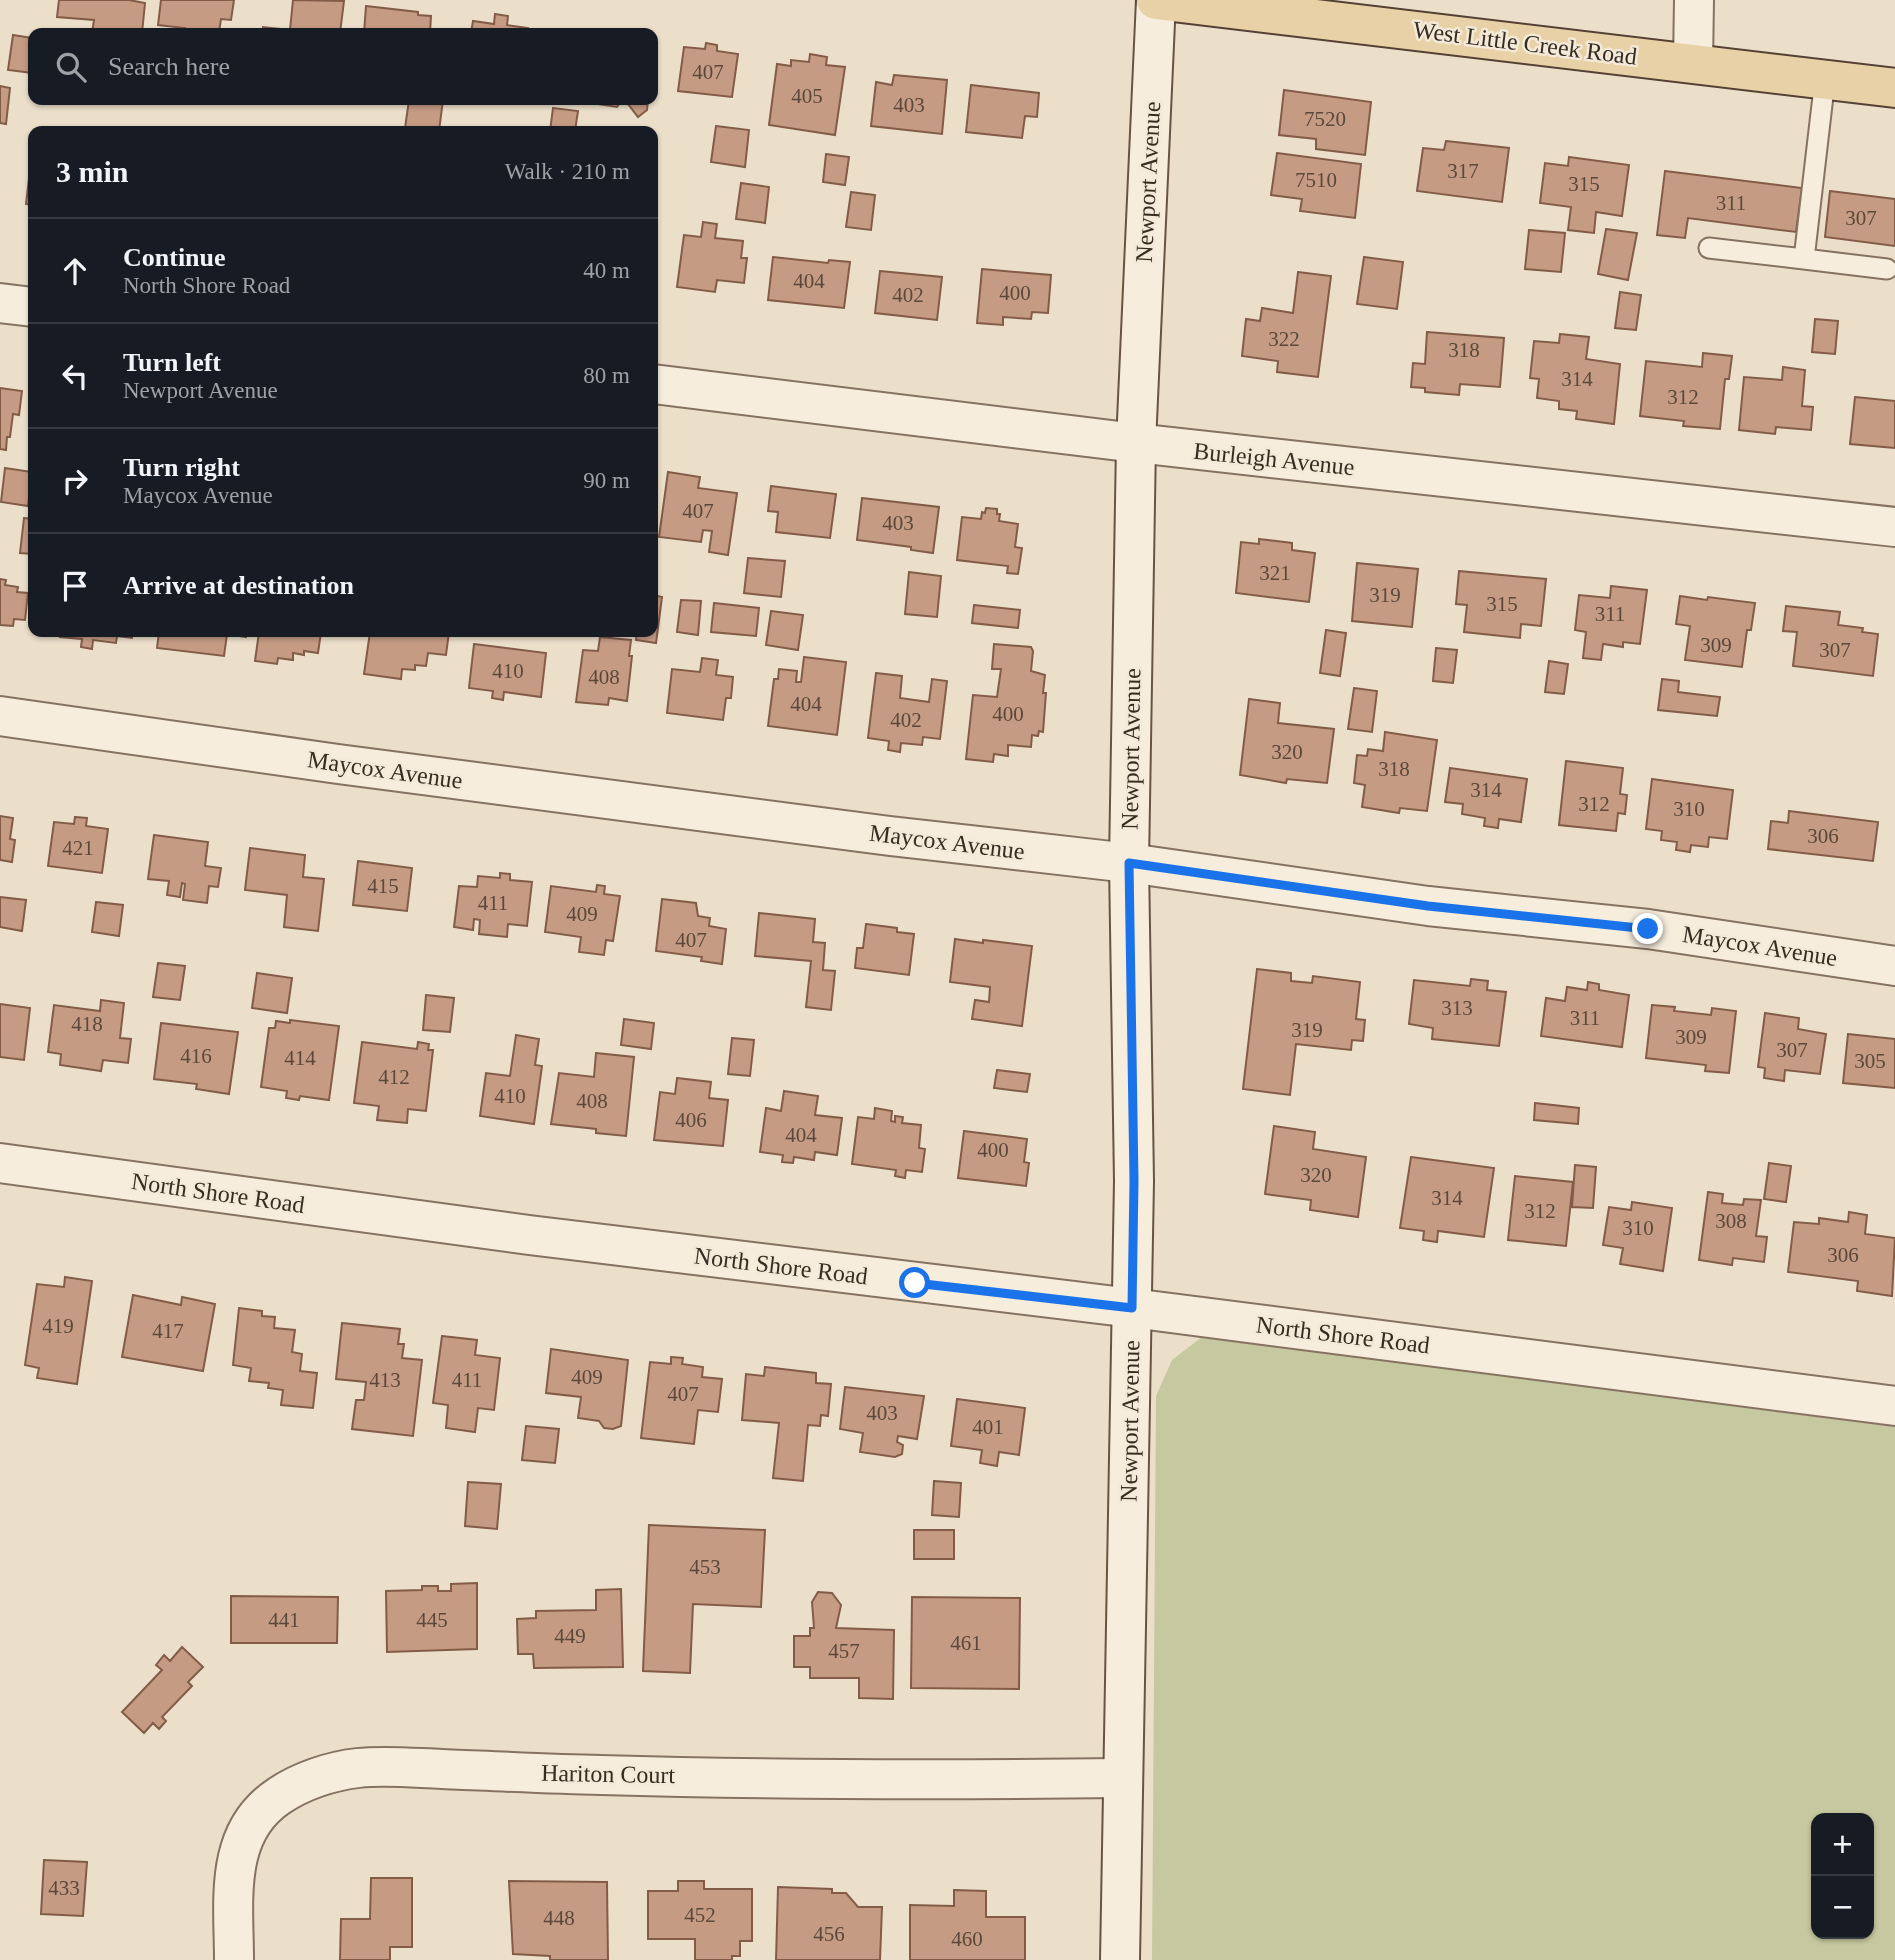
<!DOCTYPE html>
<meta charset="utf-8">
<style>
body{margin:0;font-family:"Times New Roman",serif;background:#20242c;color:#f1f3f6}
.controls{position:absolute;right:21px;bottom:21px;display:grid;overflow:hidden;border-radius:14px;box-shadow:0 2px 5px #0004}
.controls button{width:63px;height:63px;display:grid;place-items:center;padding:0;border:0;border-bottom:2px solid #363941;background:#171b24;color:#f1f3f6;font:35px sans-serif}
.stop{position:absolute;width:21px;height:21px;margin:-16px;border:5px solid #1a73e8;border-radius:50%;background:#fff}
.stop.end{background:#1a73e8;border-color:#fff;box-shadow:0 2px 7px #0008}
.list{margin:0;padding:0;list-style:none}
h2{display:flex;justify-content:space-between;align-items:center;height:91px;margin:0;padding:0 28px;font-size:30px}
h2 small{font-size:23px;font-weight:400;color:#9ea1a6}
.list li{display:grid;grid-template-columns:46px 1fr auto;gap:21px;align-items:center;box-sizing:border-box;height:105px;padding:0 28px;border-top:2px solid #363941}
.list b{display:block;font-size:26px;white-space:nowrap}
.list p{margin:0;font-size:23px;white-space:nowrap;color:#9ea1a6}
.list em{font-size:23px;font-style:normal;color:#9ea1a6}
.icon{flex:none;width:38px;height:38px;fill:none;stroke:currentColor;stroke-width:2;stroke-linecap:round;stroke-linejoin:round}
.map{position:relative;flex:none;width:1895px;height:1960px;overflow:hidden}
.search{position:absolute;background:#171b24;box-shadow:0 2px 5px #0004;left:28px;top:28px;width:630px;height:77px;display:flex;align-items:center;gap:18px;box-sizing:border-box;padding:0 24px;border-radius:14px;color:#9ea1a6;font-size:26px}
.panel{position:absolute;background:#171b24;box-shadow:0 2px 5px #0004;left:28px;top:126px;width:630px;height:511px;border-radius:14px}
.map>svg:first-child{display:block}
</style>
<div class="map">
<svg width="1895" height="1960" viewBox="0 0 1895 1960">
<rect width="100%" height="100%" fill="#ebdfca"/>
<path fill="#c6c89f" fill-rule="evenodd" d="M1202,1337l693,90v533h-743l4,-564 16,-36zM1816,1818h53v116h-53z"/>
<path fill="#c59b84" stroke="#835c48" stroke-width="2" d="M59,0h70l16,3 -3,30h-50l2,-13 -37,-3z
M161,0h73l-3,20 -10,-1 -2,13 -35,1 1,-5 -27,-3z
M293,0l51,1 -4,32h-77v-6l27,3z
M366,6l52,6v3l13,1 -1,17h-66z
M495,14l13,2 -1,9 21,3 -1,5h-56l2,-12 21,3z
M13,35l20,3v35l-25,-3z
M706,43l11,2v6l21,3 -6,43 -54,-6 6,-44 21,2z
M810,54l17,3 -1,8 19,2 -10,68 -66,-10 8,-61 14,2v-6l18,2z
M894,75l53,5 -5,54 -71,-8 5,-44 16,3z
M971,85l68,8 -2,24 -12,-1 -3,22 -56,-6z
M0,86l10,2 -4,36 -6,-1z
M1284,90l87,12 -6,53 -49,-6v-10l-37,-4z
M409,100h34l-4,31 -34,-3z
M584,100h38l-5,7 -33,-5z
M625,100h23l-1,10 -9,7z
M553,108l25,3 -3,20h-25z
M716,126l33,4 -4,37 -34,-5z
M1446,141l63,7 -7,54 -85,-11 6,-43 21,2z
M1277,153l84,11 -6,54 -55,-7 2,-12 -31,-4z
M826,154l23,3 -4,28 -22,-3z
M1569,157l60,8 -7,51 -26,-4 -2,21 -26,-3 3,-23 -31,-4 5,-40 23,3z
M31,161h2v44l-7,-1z
M1665,171l137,17 -6,44 -108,-14 -3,20 -28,-3z
M741,183l28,4 -4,36 -29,-4z
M1830,191l65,8v47l-70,-9z
M851,192l24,3 -4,35 -25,-3z
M703,222l14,2 -2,14 28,3 -2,17h6l-3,25 -27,-3 -2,12 -38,-5 7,-52 17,2z
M1606,229l31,4 -9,47 -30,-6z
M1529,230l36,3 -4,39 -36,-3z
M773,257l55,6 1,-3 21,2 -6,46 -76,-8z
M1364,257l39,5 -6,47 -40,-5z
M982,269l69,6 -3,38 -16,-1 -1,7 -28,-2v8l-26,-2z
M880,271l62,6 -5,43 -62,-7z
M1298,272l33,4 -13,101 -41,-5 1,-11 -36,-5 4,-37 14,2 2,-13 31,5z
M1620,292l21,3 -5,35 -21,-2z
M1815,319l23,2 -3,33 -23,-2z
M1427,332l77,6 -4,49 -40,-3 -1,11 -34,-3v-4l-14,-1 2,-24 12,1z
M1560,334l29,3 -3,22 34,5 -6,60 -38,-5 1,-8 -18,-2v-8l-22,-3 2,-19 -9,-1 4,-37 25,2z
M1703,353l29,3 -3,23h-4l-5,50 -37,-3 1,-5 -44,-5 6,-55 56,6z
M1783,367l22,3 -3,36 11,1 -2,23 -35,-3 -1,7 -36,-4 5,-53 38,3z
M0,388l22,3 -3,24 -6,-1 -3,23h-3l-1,13 -6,-1z
M1855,397l40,4v47l-45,-4z
M5,468l27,4 -4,34 -27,-4z
M668,472l32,5 -2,11 39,5 -9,62 -19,-3 3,-21 -9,-1 -2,12 -42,-5z
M771,486l65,8 -6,44 -54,-6 2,-20 -10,-1z
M862,498l77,9 -6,46 -22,-3v-3l-54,-7z
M986,508l11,1v5h3l-1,7 19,3 -3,23 7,1 -4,26 -11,-1 1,-7 -51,-6 5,-43 19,2 1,-7 3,1z
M24,518l9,1v35l-13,-1z
M1259,539l33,4v7l23,3 -6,49 -73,-9 5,-51 18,2z
M748,558l37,3 -4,36 -37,-4z
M1357,563l61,6 -6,58 -60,-6z
M1459,571l87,8 -5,47 -20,-2 -1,14 -56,-6 3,-27 -11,-1z
M909,572l32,4 -4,41 -32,-3z
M0,579l6,1 -1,5 13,2 -1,5 11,1 -3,27 -11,-1 -1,7 -13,-1z
M1611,586l36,4 -7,54 -17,-2v5l-20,-3 -2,16 -18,-2 3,-26 -11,-2 4,-35 31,3z
M653,595l9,2 -6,46 -20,-3 1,-8h16z
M1680,596l27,4 1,-3 47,6 -4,27h-4l-5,37 -57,-7 5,-34 -14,-2z
M681,600l20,1 -3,34 -21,-3z
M714,603l45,5 -3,28 -45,-4z
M974,605l46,5 -2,18 -46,-5z
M1786,606l54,6 -2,13 25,3 -1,4 16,2 -5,42 -80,-10 4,-34 -14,-1z
M771,611l32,4 -5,35 -32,-5z
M1326,630l20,3 -6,43 -20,-3z
M61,632h72l-1,6 -15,-2 -1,7 -23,-3 -1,9 -11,-2 1,-8 -22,-2z
M159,632h88l-1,5 -19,-3 -3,22 -67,-8z
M259,632h62l-3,21 -14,-2v4l-11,-2v7l-15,-2 -1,6 -22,-3z
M370,632h79l-3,23 -18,-2 -2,13 -11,-1v5l-13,-1 -1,10 -37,-5z
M600,637l31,3 -2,16h3l-5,45 -18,-3 -1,7 -32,-3 7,-52 15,1z
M474,644l72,9 -5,44 -37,-5 -1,8 -11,-2 1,-7 -24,-3z
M994,644l37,3 2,4 -2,20 14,4 -2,18h3l-3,39 -4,-1 -1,5 -6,-1 -1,12 -23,-2v11l-14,-2 -1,8 -27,-3 7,-64 24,2 4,-28h-9z
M1436,648l21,2 -4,33 -20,-2z
M804,657l42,5 -9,73 -69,-9 6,-47h4l1,-10 18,2 -1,11h5z
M702,658l16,2 -2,15 17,2 -2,21h-5l-3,22 -56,-7 5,-44 28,3z
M1549,661l19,3 -4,30 -19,-2z
M876,673l26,3 -2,22 29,4 3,-23 15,2 -7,58 -17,-2 -1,8 -21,-2 -1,9 -12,-2 1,-9 -21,-3z
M1662,679l17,2 -1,11 42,5 -3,19 -59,-6z
M1354,688l23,3 -5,41 -24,-3z
M1249,699l31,4 -2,20 56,6 -7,54 -40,-4 -1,4 -46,-8z
M1385,732l52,8 -10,71 -27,-3 -1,5 -37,-6 3,-22 -11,-2 3,-28 10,1 1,-7 15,2z
M1566,761l57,7 -3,26 7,1 -2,19 -7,-1 -2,18 -57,-6z
M1450,768l77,11 -6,43 -22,-3 -1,9 -14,-2 1,-8 -23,-4 1,-10 -18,-2z
M1652,779l81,11 -6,49 -18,-2 -1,10 -17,-2 -1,7 -14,-2 1,-8 -16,-2 1,-9 -16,-2z
M1789,811l89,11 -5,39 -105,-12 3,-28 17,2z
M0,816l13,2 -3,21 5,1 -3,22 -12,-2z
M75,817l12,1 -1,8 22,3 -6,44 -54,-7 6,-44 20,2z
M154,835l54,7 -3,24 16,2 -3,19 -9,-1 -2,17 -24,-3 2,-16 -3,-1 -2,14 -13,-2 2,-14 -21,-2z
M250,848l55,7 -2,22 21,2 -6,52 -34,-4 3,-32 -42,-5z
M358,861l54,7 -5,43 -54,-6z
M500,873l10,1v6l22,2 -5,44 -19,-2 -1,13 -28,-3 1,-14 -6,-1 -1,11 -19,-3 5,-41 18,1 1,-11 22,2z
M597,885l8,1 -1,8 16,2 -7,45 -7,-1 -2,15 -25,-3 2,-15 -36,-5 6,-46 45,6z
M0,897l26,3 -4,31 -22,-4z
M662,899l34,4 2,13 12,2 -1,8 17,3 -4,35 -21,-3 1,-4 -46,-6z
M96,902l27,3 -4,31 -27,-4z
M759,913l56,6 -2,23 12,1 -2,27 12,1 -4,39 -25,-3 5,-46 -56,-5z
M866,924l31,4v4l17,2 -5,41 -54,-7 2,-20h6z
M955,939l28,4v-3l49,6 -10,80 -50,-7 3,-19 14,2 1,-15 -40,-5z
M158,963l27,3 -5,34 -27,-3z
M1257,969l34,4v8l21,2 1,-7 47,6 -4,37 9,1 -2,21 -11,-1 -1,10 -55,-6 -6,51 -47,-6z
M257,973l35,5 -5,35 -35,-5z
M1471,979l17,2 -1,9 19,2 -7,54 -67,-7 1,-11 -24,-4 5,-44 56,6z
M1588,982l11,2v6l30,5 -7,52 -81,-11 5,-38 19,3 2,-14 20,3z
M426,995l28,3 -4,34 -27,-2z
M101,1000l23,3 -4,35 11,1 -3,24 -25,-3 -2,11 -41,-6 1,-11 -13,-2 6,-47 46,6z
M0,1004l30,4 -6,52 -24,-3z
M1652,1005l23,2 -1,4 37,4 1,-7 24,3 -7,62 -24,-2 1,-6 -60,-7z
M1765,1013l34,5 -1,11 28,5 -6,40 -35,-4 -1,11 -20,-3 1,-10 -7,-1z
M624,1019l30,4 -3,26 -30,-4z
M290,1020l49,6 -10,74 -29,-4 -1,4 -13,-2 1,-7 -26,-4 8,-59h6l1,-7 14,2z
M161,1023l77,9 -9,62 -33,-5 1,-5 -43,-5z
M1848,1034l47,5v49l-52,-5z
M516,1035l23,4 -4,26 7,1 -8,58 -54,-8 6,-43 24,3z
M732,1038l22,2 -4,36 -22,-2z
M362,1042l55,7 1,-7 11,2 -1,6h5l-7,61 -18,-2 -1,14 -30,-3 2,-14 -25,-3z
M596,1053l38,4 -8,79 -30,-3v-4l-45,-5 8,-51 35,4z
M997,1070l33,4 -3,18 -33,-4z
M677,1078l34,4 -2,16 19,2 -5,46 -69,-6 6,-48 15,2z
M784,1091l34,5 -3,19 27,3 -5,37 -22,-3 -1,8 -20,-3 -1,6 -11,-1 1,-7 -23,-3 6,-44 15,3z
M1535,1103l44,5 -1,16 -44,-4z
M875,1108l17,3 -1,10 4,1v-6l8,1 -1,6 19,2 -2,23 6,1 -3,23 -16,-2 -1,8 -10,-2 1,-6 -44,-6 6,-47 16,2z
M1274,1126l41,6 -2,17 53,8 -8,60 -48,-7 1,-10 -46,-6z
M964,1131l63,8 -3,23 5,1 -3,23 -68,-8z
M1411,1157l83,11 -10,69 -46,-6 -1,11 -14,-2 1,-9 -24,-3z
M1769,1163l22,3 -5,36 -22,-3z
M1575,1165l21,2 -3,41 -21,-1z
M1515,1176l58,6 -7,64 -58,-6z
M1708,1192l15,2 -1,9 21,2 1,-6 17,1 -5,36 11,1 -3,25 -31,-4 -1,7 -33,-5z
M1632,1202l40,6 -9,63 -43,-7 3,-16 -20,-3 6,-38 22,3z
M1849,1212l18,3 -2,19 30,4 -3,58 -35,-5 1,-10 -70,-9 6,-50 25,2v-6l29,4z
M65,1277l27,4 -15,103 -40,-6 2,-10 -14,-3 12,-81 27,3z
M133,1295l48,10 1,-8 33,7 -12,67 -81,-14z
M239,1308l23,3v5l13,1 -1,11 21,2 -3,22 10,2 -2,17 17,2 -4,35 -32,-3 2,-15 -15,-2 1,-5 -20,-2 2,-13 -18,-3z
M342,1323l58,6 -2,15h6l-2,14 20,2 -9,76 -61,-7 4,-29h8l2,-18 -30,-3z
M442,1336l35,4 -2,15 25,3 -6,52 -16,-2 -3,24 -29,-4 2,-23 -15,-2z
M551,1349l77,11 -7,66 -8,3 -9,-1 -5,-7 -21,-3 3,-21 -35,-4z
M671,1357l12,1 -1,6 21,3 -1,10 20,2 -4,33 -20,-2 -4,34 -53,-6 9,-76 21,2z
M765,1367l51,6v10l15,1 -3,32 -7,-1 -1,11 -12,-1 -5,56 -30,-3 6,-55 -37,-3 4,-46 18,2z
M845,1387l79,9 -7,43 -19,-3 -1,6 6,3 -1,9 -7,3 -35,-5 3,-19 -23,-4z
M957,1399l68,9 -6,47 -20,-3 -2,14 -17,-3 2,-13 -31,-4z
M526,1426l33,3 -4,34 -33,-3z
M934,1481l27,2 -2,34 -27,-2z
M468,1482l33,2 -4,45 -32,-3z
M649,1525l116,5 -4,77 -68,-3 -3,69 -47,-2z
M914,1530h40v29h-40z
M477,1583v66l-90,3 -1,-61 36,-1v-4h16v5h13v-7z
M621,1589l2,78 -89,1 -1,-14h-15l-1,-35 19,-1v-7l60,-1v-20z
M818,1592l14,1 9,12 -5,23 58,2 -1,69 -34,-1v-20h-49v-11h-16v-31h16v-8h4l-2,-26z
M231,1596l107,1 -1,46h-106z
M912,1597l108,1 -1,91 -108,-1z
M182,1647l21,20 -15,15 4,4 -30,31 4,4 -7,8 -6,-6 -9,10 -22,-21 40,-42 -6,-5 8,-10 6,6z
M44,1860l43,2 -4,54 -42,-2z
M371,1878h41v69h-22v13h-50l1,-41h29z
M509,1881l98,1 1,78h-58v-4l-37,-2z
M678,1881h26v8h48v52h-12v15h-8v4h-37v-21h-47v-48h30z
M778,1887l54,2v4h14l12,14h24l-2,53h-104z
M954,1890l32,1v26h39v43h-115v-55l44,1z"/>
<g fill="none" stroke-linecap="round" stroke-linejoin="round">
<defs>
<path id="lane" d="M1709,248l95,11 21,-180
M1804,259l83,10"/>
<path id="street" d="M1693,63l1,-63
M0,303l33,4
M653,384l483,59 759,84
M0,716l338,48 552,72 239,27 299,43 220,23 247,37
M0,1163l529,72 603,73 763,98
M234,1960c0,-58 -11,-127 45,-164 22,-15 52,-25 79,-28 27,-3 57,0 84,1 53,2 106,5 159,6 174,5 348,5 522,3"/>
<path id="secondary" d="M1120,1960l14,-779 -5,-318 7,-420 20,-443"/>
<path id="primary" d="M1156,0l739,88"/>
</defs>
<use href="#lane" stroke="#867260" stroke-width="23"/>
<use href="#street" stroke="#867260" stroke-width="42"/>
<use href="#secondary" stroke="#685443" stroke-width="42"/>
<use href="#primary" stroke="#554134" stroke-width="42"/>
<use href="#lane" stroke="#f6eddd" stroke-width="19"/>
<use href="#street" stroke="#f6eddd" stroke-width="38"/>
<use href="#secondary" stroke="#f6eddd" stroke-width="38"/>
<use href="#primary" stroke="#e9d1a7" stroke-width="38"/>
</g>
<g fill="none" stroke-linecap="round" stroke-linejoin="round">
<path stroke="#1a73e8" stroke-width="9" d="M915,1283l217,25 2,-127 -5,-318 299,43 220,23"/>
</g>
<g text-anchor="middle" stroke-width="5" stroke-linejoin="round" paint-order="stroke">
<g font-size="21" fill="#5b483a">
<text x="708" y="79">407</text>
<text x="807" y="103">405</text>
<text x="909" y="112">403</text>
<text x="1325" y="126">7520</text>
<text x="1463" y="178">317</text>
<text x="1316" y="187">7510</text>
<text x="1584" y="191">315</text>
<text x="1731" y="210">311</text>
<text x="1861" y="225">307</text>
<text x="809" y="288">404</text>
<text x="1015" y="300">400</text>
<text x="908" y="302">402</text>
<text x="1284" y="346">322</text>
<text x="1464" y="357">318</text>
<text x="1577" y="386">314</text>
<text x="1683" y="404">312</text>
<text x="698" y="518">407</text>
<text x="898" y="530">403</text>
<text x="1275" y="580">321</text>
<text x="1385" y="602">319</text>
<text x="1502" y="611">315</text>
<text x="1610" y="621">311</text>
<text x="1716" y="652">309</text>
<text x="1835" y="657">307</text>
<text x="508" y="678">410</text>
<text x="604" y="684">408</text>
<text x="806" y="711">404</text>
<text x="1008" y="721">400</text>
<text x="906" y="727">402</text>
<text x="1287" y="759">320</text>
<text x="1394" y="776">318</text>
<text x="1486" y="797">314</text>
<text x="1594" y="811">312</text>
<text x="1689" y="816">310</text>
<text x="1823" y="843">306</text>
<text x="78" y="855">421</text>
<text x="383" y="893">415</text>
<text x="493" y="910">411</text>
<text x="582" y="921">409</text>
<text x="691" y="947">407</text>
<text x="1457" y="1015">313</text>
<text x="1585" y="1025">311</text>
<text x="87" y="1031">418</text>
<text x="1307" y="1037">319</text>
<text x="1691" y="1044">309</text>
<text x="1792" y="1057">307</text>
<text x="196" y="1063">416</text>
<text x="300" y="1065">414</text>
<text x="1870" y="1068">305</text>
<text x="394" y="1084">412</text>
<text x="510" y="1103">410</text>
<text x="592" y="1108">408</text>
<text x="691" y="1127">406</text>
<text x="801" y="1142">404</text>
<text x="993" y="1157">400</text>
<text x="1316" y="1182">320</text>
<text x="1447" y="1205">314</text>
<text x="1540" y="1218">312</text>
<text x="1731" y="1228">308</text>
<text x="1638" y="1235">310</text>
<text x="1843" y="1262">306</text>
<text x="58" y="1333">419</text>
<text x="168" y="1338">417</text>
<text x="587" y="1384">409</text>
<text x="385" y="1387">413</text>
<text x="467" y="1387">411</text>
<text x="683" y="1401">407</text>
<text x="882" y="1420">403</text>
<text x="988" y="1434">401</text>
<text x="705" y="1574">453</text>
<text x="284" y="1627">441</text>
<text x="432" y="1627">445</text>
<text x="570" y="1643">449</text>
<text x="966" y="1650">461</text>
<text x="844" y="1658">457</text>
<text x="64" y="1895">433</text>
<text x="700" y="1922">452</text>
<text x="559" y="1925">448</text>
<text x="829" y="1941">456</text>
<text x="967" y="1946">460</text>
</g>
<g font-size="24" fill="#382c22" stroke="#f3ead9">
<text transform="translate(1525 43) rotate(7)" y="8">West Little Creek Road</text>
<text transform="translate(1148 182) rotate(-87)" y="8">Newport Avenue</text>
<text transform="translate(1274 459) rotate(6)" y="8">Burleigh Avenue</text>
<text transform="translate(1131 749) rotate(-89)" y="8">Newport Avenue</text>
<text transform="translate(385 770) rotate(8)" y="8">Maycox Avenue</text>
<text transform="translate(947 842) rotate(7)" y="8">Maycox Avenue</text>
<text transform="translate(1760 946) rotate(9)" y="8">Maycox Avenue</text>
<text transform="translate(218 1193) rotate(8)" y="8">North Shore Road</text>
<text transform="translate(781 1266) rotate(7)" y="8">North Shore Road</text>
<text transform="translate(1343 1335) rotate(7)" y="8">North Shore Road</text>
<text transform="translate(1130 1421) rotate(-89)" y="8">Newport Avenue</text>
<text transform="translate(608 1774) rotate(1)" y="8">Hariton Court</text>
</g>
</g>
</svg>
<div class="controls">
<button>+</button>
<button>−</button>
</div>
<div class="stop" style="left:915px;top:1283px"></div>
<div class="stop end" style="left:1648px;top:929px"></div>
<div class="search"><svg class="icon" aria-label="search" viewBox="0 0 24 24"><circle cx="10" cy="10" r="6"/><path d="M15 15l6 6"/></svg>Search here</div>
<section class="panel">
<h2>3 min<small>Walk · 210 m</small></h2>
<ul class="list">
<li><svg class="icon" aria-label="ahead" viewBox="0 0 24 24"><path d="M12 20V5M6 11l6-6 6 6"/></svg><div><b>Continue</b><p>North Shore Road</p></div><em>40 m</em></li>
<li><svg class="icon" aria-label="left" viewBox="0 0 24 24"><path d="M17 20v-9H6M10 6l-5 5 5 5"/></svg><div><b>Turn left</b><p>Newport Avenue</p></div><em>80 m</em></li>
<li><svg class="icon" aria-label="right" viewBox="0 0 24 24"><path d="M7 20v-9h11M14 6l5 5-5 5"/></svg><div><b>Turn right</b><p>Maycox Avenue</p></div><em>90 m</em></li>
<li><svg class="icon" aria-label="arrive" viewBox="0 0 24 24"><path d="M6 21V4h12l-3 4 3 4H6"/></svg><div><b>Arrive at destination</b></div></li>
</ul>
</section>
</div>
